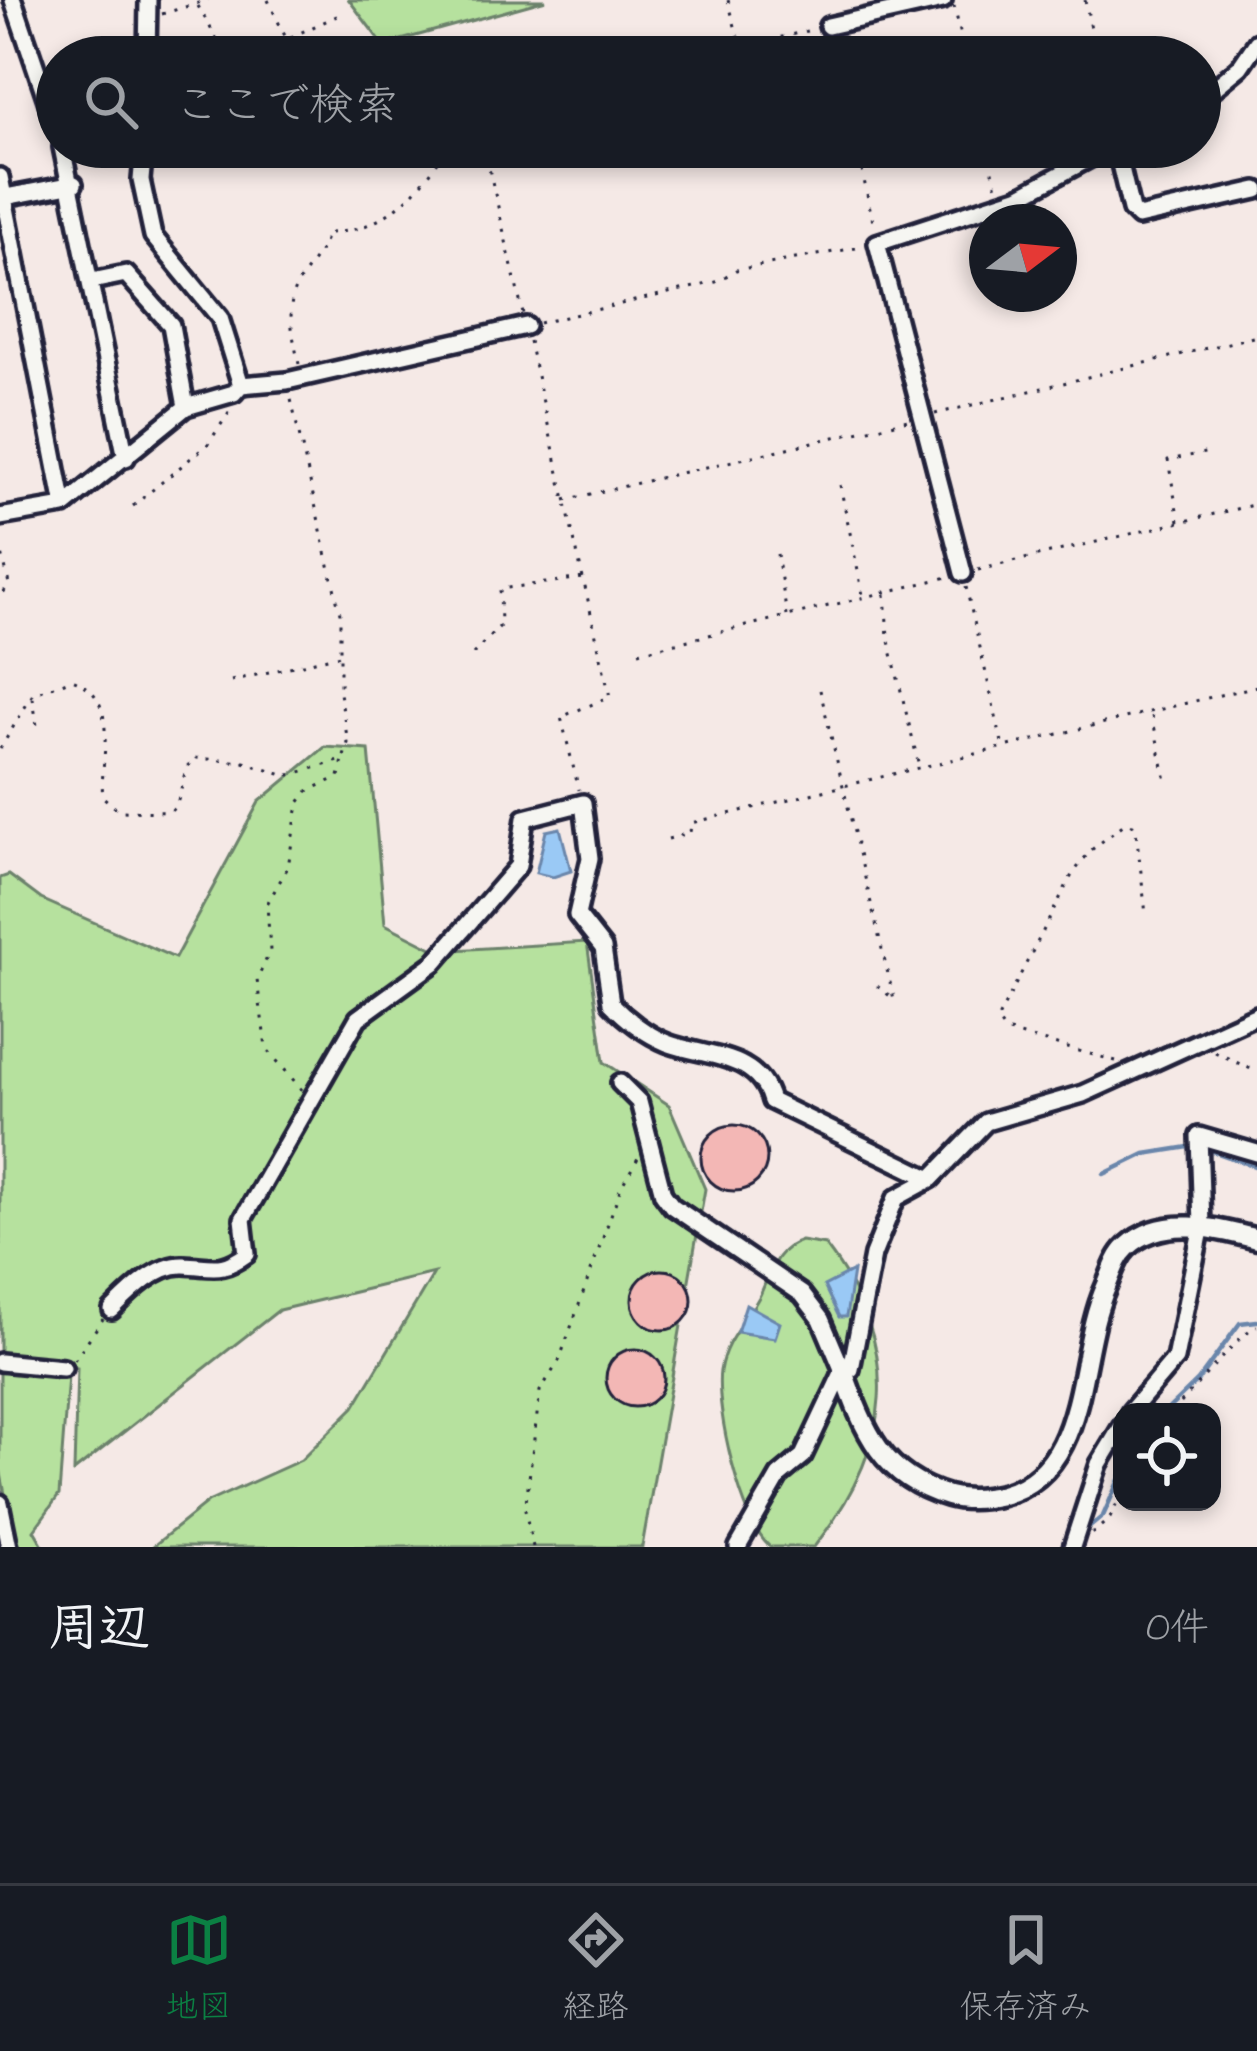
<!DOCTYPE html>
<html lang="ja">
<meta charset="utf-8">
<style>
body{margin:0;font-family:"Architects Daughter","Klee One",sans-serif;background:#242831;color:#f1f3f6}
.controls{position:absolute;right:36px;bottom:36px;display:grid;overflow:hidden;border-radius:24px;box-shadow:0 6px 18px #0003}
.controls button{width:108px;height:108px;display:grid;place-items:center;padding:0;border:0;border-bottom:3px solid #363941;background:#171b24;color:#f1f3f6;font:60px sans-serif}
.compass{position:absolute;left:969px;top:204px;width:108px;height:108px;border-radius:50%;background:#171b24;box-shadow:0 6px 18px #0003;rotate:74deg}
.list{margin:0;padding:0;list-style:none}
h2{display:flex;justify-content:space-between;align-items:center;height:156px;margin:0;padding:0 48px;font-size:51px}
h2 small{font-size:39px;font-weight:400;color:#9ea1a6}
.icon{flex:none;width:66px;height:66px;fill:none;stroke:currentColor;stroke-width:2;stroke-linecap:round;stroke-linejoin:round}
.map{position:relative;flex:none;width:1257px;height:1547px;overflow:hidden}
.search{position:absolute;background:#171b24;box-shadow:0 6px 18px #0003;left:36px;right:36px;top:36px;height:132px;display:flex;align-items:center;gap:30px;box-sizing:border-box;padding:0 42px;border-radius:66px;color:#9ea1a6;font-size:45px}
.sheet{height:336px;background:#171b24}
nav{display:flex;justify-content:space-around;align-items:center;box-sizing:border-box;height:168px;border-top:3px solid #363941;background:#171b24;font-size:33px;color:#9ea1a6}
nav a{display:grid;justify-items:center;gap:6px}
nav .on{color:#0b8043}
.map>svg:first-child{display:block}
</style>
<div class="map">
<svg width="1257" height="1547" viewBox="0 0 1257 1547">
<rect width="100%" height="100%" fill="#f5e9e6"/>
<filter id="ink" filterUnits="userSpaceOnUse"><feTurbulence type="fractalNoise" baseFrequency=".00833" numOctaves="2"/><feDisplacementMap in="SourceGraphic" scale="24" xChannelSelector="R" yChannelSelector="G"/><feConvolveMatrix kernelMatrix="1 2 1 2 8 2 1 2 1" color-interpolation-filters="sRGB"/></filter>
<g filter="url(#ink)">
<path fill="#b6e19e" stroke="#6c826c" stroke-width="3" d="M349,0h197l-163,45z
M325,747l44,3 16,174 53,27 149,-9 17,120 65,43 36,84 -63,358h-490l56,-45 93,-42 53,-53 80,-134 -155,37 -205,161 3,-103 -77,-15v-475l9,-3 32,24 134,59 84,-156z
M801,1241l24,4c80,103 68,202 -11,302h-44c-29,-24 -55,-139 -50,-176 5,-32 25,-48 39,-74 12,-24 14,-47 42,-56z
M0,1368l68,7 -9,120 -25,35 10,17h-29l-15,-79z"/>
<path fill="#9ac9f5" stroke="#6a86ab" stroke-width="3" d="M560,828l11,43 -18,6 -17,-4 10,-42z
M853,1271l-7,46h-7l-15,-31z
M746,1304l34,19 -5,15 -38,-6z"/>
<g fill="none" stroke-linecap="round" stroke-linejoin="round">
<path stroke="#6a86ab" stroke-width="4.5" d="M1206,1149l51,18
M1104,1174l41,-20 50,-8
M1165,1412l33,-32 42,-57 17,-2
M1085,1531l18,-15 19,-43"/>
</g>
<path fill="#f3b7b5" stroke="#22223b" stroke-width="3" d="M701 1158a33 33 0 1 1 66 0a33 33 0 1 1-66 0Z
M632 1300a30 30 0 1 1 60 0a30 30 0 1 1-60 0Z
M606 1378a29 29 0 1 1 58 0a29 29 0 1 1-58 0Z"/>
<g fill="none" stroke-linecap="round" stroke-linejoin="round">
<defs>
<path id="minor" d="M13,0l44,130
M828,26l115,-26
M147,57l1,-57
M1200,100l40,-33 17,-25
M62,147l64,311
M144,147l-3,33 12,56 67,82 21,67 46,-4 239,-55
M1116,147l15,63 7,7 119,-27
M0,177l64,329
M0,198l74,-14
M92,281l34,-7 45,51 15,82
M0,517l64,-11 122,-99 48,-14 7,-8
M963,573l-86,-330 141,-46 93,-50
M620,1083l19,19 24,92 9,12 130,88 19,25 22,52
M112,1310c18,-18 45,-46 72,-45 29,1 37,8 63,-11l-4,-35 115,-201 76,-55 84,-97 7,-48 58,-15 7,55 -13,57 26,33 8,55c15,16 36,32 56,40 40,15 91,10 104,58l160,78
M0,1362l63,6
M1130,1412l45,-53 27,-134 -3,-89 58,17
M0,1503l9,44
M738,1547l41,-71 24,-20 40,-85 8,-2 22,-114 23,-57 35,-19 55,-57 97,-28 174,-79
M1072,1547l27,-83 23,-38"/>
<path id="tertiary" d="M843,1371c21,60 39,106 105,125 17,5 37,3 54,-1 89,-24 73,-139 104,-208 6,-14 10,-30 21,-40 35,-33 89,-19 130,-8"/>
</defs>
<use href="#minor" stroke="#22223b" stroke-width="24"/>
<use href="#tertiary" stroke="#22223b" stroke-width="27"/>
<path stroke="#22223b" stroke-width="3" stroke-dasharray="3 9" stroke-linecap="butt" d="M268,0l27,57
M728,0l12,45
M1085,0l12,57
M198,6l29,51
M954,6l12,51
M162,14l46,-14
M832,43l4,14
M247,57l92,-42
M699,57l116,-28
M484,147l39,167
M857,147l17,80
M987,147l11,44
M719,162l63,-15
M539,323l177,-41 20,-12 125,-23
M529,341l81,356 -49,20 18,73
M299,364c-5,-22 -14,-59 -2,-79 10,-19 25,-30 30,-52 56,-1 93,-40 120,-86
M935,414l322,-78
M840,485l23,110
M565,500l343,-80
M133,506l75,-62 25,-37
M1179,521l-11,-61 42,-8
M0,544l9,40 -9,14
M777,554l10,62
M978,570l279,-66
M966,587l37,160
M885,594l3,43 31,129
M639,652l313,-76
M473,654l28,-29 -1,-36 83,-11
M231,681l109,-26
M820,690l74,309 -17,-13
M33,698l4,28
M1152,716l15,69
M0,749l33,-55 39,-15c52,19 26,83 31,118l16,14 51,1c16,-15 8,-38 24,-54l50,4 42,14 57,-16 5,-17 -8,-50v-80l-50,-218
M668,839l22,-6 1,-10 566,-137
M1215,1052l42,20
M1116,1061l-111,-30 -8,-11 75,-145 18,-24 34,-27 9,1 3,6 10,83
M302,1090l-36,-42 -9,-68 13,-29 -3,-47 21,-37 10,-63 10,-13 31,-14 4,-17
M74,1360l29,-41
M1173,1412c14,-16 72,-84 84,-86
M1092,1534l18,-16 12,-25
M533,1547l-8,-37 15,-119 19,-30 62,-174 17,-29"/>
<use href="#minor" stroke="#f6f6f2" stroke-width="15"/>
<use href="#tertiary" stroke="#f6f6f2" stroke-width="18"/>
</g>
</g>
</svg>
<div class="controls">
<button><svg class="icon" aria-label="locate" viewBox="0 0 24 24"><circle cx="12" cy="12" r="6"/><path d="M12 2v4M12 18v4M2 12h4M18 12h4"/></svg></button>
</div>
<svg class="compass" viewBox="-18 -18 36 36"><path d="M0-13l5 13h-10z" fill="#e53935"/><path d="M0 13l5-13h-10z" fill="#9ea1a6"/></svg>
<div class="search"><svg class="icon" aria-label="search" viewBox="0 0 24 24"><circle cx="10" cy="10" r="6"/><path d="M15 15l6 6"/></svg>ここで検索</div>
</div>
<section class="sheet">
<h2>周辺<small>0件</small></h2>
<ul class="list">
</ul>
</section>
<nav>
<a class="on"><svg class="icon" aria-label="map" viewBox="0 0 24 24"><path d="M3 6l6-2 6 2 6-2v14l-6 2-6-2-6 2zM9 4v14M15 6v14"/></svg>地図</a>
<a><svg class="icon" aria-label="directions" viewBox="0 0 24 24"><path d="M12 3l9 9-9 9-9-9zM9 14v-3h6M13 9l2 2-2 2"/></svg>経路</a>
<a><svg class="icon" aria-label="saved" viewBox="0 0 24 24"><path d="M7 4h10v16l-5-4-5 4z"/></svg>保存済み</a>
</nav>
